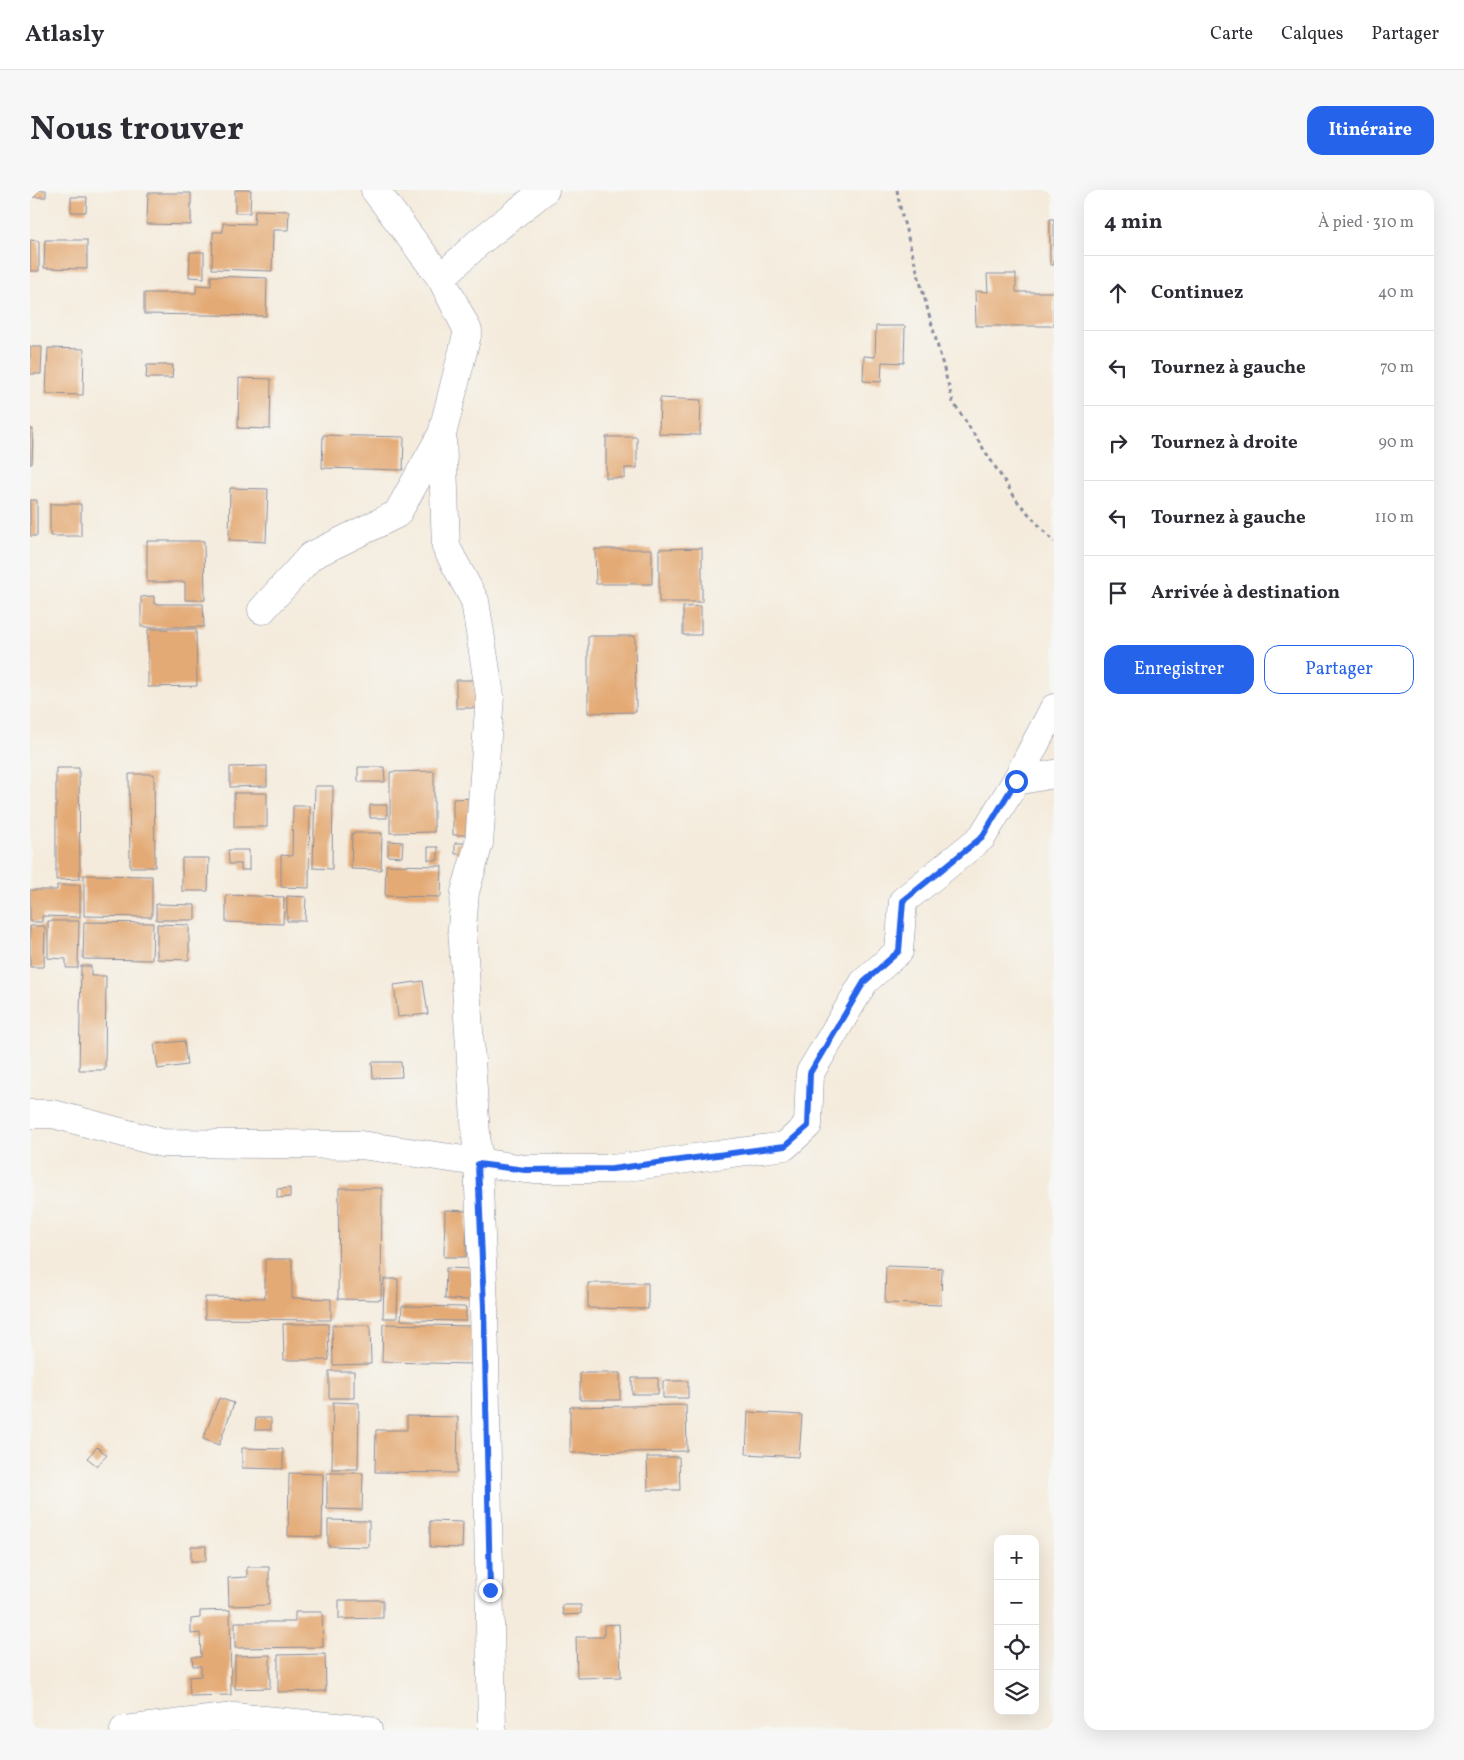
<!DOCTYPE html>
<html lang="fr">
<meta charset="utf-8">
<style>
body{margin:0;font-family:Vollkorn,serif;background:#f7f7f7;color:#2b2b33}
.controls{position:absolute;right:15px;bottom:15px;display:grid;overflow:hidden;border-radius:10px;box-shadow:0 5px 20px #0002}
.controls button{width:45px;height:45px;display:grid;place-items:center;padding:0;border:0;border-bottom:1px solid #e1e1e2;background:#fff;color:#2b2b33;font:25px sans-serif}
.stop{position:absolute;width:15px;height:15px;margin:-11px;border:4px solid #2563eb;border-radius:50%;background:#fff}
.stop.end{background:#2563eb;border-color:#fff;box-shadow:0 1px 5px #0008}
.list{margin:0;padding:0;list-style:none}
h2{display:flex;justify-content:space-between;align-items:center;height:65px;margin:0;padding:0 20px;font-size:21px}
h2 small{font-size:16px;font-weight:400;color:#7c7c81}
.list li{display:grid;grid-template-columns:32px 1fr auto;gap:15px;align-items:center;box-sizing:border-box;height:75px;padding:0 20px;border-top:1px solid #e1e1e2}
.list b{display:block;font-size:19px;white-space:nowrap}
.list em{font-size:16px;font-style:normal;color:#7c7c81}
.actions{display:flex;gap:10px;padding:15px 20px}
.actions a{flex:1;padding:11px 0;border:1px solid #2563eb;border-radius:15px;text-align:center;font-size:18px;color:#2563eb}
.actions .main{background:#2563eb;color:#fff}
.icon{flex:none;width:28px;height:28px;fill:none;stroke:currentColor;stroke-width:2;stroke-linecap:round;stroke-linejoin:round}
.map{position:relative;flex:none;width:1024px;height:1540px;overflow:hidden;border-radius:15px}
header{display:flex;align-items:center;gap:30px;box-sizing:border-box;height:70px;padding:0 25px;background:#fff;border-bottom:1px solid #e1e1e2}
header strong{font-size:24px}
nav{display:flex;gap:28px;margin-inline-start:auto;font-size:18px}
.intro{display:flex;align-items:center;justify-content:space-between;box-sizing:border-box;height:120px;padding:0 30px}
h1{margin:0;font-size:35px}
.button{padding:12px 22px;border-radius:15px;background:#2563eb;color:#fff;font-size:18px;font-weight:700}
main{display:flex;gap:30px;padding:0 30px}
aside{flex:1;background:#fff;border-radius:15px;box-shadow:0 5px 20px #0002}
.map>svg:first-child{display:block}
</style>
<header>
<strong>Atlasly</strong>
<nav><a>Carte</a><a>Calques</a><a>Partager</a></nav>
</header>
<div class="intro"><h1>Nous trouver</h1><a class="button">Itinéraire</a></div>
<main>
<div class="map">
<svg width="1024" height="1540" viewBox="0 0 1024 1540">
<rect width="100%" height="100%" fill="#f6f6f2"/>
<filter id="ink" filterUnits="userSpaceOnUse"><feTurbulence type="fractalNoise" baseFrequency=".02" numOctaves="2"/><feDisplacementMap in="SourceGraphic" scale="10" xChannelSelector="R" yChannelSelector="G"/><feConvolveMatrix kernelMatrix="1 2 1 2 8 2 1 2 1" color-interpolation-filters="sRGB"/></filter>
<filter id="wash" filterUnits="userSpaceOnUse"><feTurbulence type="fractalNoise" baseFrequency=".0096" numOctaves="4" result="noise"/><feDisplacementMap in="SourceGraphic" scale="20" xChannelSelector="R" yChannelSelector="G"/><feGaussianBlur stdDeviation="1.12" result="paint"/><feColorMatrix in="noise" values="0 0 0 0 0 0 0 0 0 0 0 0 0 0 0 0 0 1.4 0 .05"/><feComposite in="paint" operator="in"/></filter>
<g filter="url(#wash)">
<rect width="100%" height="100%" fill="#f4ebdc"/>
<g id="blocks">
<path fill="#e4aa74" d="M0,0h16v7h-16z
M205,0h16l-1,23h-15z
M118,3h43v32l-44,-1z
M41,7h16l-1,15h-15z
M225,20l34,1 -1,19h-15l-1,41 -60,-2 1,-37h10v-9l31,1z
M1020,29h4v46h-4z
M0,50l9,1v30h-9z
M15,50h42v29l-43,-1z
M160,62h14v26l-15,-1z
M957,84h29v18h38v34h-78l-1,-35 13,1z
M181,86l56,2 -1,38 -122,-2v-21h52v-8l15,1z
M846,136h29l-1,37 -22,-1 -1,20 -18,-1 1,-25 11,1z
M0,157h12l-1,27h-11z
M18,158l36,1 -1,46 -37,-1z
M117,175h26l-1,13h-26z
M209,188l32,1 -1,50 -32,-1z
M630,208l41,2 -1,35 -41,-1z
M0,239h3l-1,35h-2z
M293,245l81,2 -1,33 -81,-2z
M576,247h31v31h-12v10h-19z
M200,298l38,1 -2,53 -37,-2z
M0,310h7v36h-7z
M20,314h31v32h-31z
M117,351h57l1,59h-20v-18h-38z
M672,358v54h-43v-53z
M565,359h57v35h-56z
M124,406v8h49l1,23h-63v-30z
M671,416v29h-18v-28z
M118,439h48l1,57 -49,1z
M558,446h47l1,76 -48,1z
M426,490h22v28h-22z
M237,576v20l-37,1v-20z
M328,577h26l1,15h-27z
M26,578h23l1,111 -24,1z
M404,581v61l-44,1v-61z
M99,584h25l1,93h-25z
M285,596h18l-1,83 -19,-1z
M204,603h33v34h-33z
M445,608v37h-22v-36z
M340,615h17v13h-17z
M263,616h17l-1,82 -28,-1v-32l11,1z
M322,643h30l-1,37 -30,-1z
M358,651l15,1 -1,15 -14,-1z
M425,653h15v11h-15z
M398,657h10v13h-10z
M198,660h21v20h-8v-6h-12z
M152,668h27l-1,33h-26z
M356,675l56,1 -1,31 -56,-1z
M54,685l68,1v41l-68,-1z
M27,695h23v32l-38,-1v6h-12v-32h27z
M196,705l58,2 -1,27 -57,-2z
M257,706l19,1 -1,24h-18z
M126,714l39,1v15h-39z
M18,731h31l-1,47h-12v-9l-18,-1z
M54,732l69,1 -1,37 -69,-1z
M127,734l32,1v35l-32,-1z
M0,736h15l-1,41h-14z
M51,776h10v10h15l-1,94h-26z
M393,791l5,33 -30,3 -4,-32z
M154,851l3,24 -29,4 -4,-25z
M342,872h29l1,15 -29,1z
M260,998v9l-13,1v-9z
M309,998h43l-1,112 -43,-1z
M415,1020l22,1 -1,46h-22z
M235,1069h27v39l39,1v21l-126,-1v-22l60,1z
M856,1076l56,2 -1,37 -56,-2z
M416,1078l27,1 -1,31 -27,-1z
M354,1089h14l-1,39h-14z
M558,1093h60v26l-60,-1z
M372,1116l64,1v14l-65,-1z
M253,1134h45l1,36h-45z
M353,1134l90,2 -1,38 -90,-2z
M302,1135h38l1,39 -38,1z
M299,1181h25v27h-25z
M550,1183h40v27h-40z
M602,1188h26v16h-26z
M633,1191h25v17h-25z
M189,1208l15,5 -15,42 -16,-6z
M303,1212l26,1 -1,66h-26z
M656,1215l1,46 -117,2v-46z
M718,1222l54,3 -3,42 -53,-3z
M377,1226l51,1 -1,56 -82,-1 1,-42h31z
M226,1228h15v12h-16z
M67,1257l10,8 -10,11 -10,-8z
M212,1258l41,1v20l-41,-1z
M617,1267h32l1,33h-32z
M259,1283l34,1 -1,63 -34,-1z
M297,1283h36l-1,37 -35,-1z
M298,1330l41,1v26l-41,-1z
M400,1331l33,1 -1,26 -32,-1z
M161,1356h15v15h-15z
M217,1377h22v38l-40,1 -1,-28 19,-1z
M309,1410h44v18l-44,1z
M532,1415h19v9l-18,1z
M200,1420l1,85 -41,1 -1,-19 12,-1v-10h-8l-1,-9h9l-1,-24 -9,1v-15l9,-1v-7z
M265,1422h27l1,35 -88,1v-26h60z
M589,1434l2,53 -44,1 -1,-41h28v-12z
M295,1464l1,37 -48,1v-37z
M240,1465v33l-35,1v-33z"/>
</g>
</g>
<g filter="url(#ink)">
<use href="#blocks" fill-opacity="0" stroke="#888d9d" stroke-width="1"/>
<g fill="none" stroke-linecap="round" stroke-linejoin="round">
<defs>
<path id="minor" d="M345,0l66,88
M412,244l4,113 29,54 15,95 -11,147 -14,49 -3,36 16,236 6,143 8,423
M232,420l49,-54 86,-42 45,-80 26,-103 -27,-53 37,-35 67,-53
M986,591l38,-73
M0,924h23l109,29 199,2 164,24h87l173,-23 23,-21 2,-52 54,-91 35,-31 4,-50 79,-64 34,-56 38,-7
M94,1540l110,-13 134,13"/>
</defs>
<use href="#minor" stroke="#888d9d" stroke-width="29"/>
<path stroke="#888d9d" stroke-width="3" stroke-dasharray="4 4" stroke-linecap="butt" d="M867,0l4,22 52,190 65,100 36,40"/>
<use href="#minor" stroke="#fff" stroke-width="28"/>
</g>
</g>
<g fill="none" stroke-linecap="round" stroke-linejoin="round" filter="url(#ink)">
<path stroke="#2563eb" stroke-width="6" d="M460,1400l-6,-283 -6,-143 47,6 87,-1 173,-23 23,-20 2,-53 54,-91 35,-31 4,-50 79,-64 34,-56"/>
</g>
</svg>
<div class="controls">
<button>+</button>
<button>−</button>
<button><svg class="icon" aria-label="locate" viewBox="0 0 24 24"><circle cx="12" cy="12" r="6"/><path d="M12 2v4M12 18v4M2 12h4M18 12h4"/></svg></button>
<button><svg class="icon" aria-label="layers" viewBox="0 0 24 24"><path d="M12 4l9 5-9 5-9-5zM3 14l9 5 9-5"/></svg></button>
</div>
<div class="stop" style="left:986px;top:591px"></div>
<div class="stop end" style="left:460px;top:1400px"></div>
</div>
<aside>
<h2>4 min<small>À pied · 310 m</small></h2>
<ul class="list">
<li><svg class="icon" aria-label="ahead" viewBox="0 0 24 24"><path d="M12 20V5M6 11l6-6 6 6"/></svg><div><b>Continuez</b></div><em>40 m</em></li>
<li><svg class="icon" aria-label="left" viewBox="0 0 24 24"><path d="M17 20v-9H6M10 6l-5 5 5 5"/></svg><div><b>Tournez à gauche</b></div><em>70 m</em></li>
<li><svg class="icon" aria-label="right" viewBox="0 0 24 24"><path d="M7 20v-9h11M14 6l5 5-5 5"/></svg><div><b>Tournez à droite</b></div><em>90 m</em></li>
<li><svg class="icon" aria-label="left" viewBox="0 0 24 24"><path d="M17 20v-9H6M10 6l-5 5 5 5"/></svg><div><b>Tournez à gauche</b></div><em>110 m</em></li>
<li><svg class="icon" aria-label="arrive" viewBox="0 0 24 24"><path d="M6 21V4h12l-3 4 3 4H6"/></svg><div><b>Arrivée à destination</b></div></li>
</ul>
<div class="actions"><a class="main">Enregistrer</a><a>Partager</a></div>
</aside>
</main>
